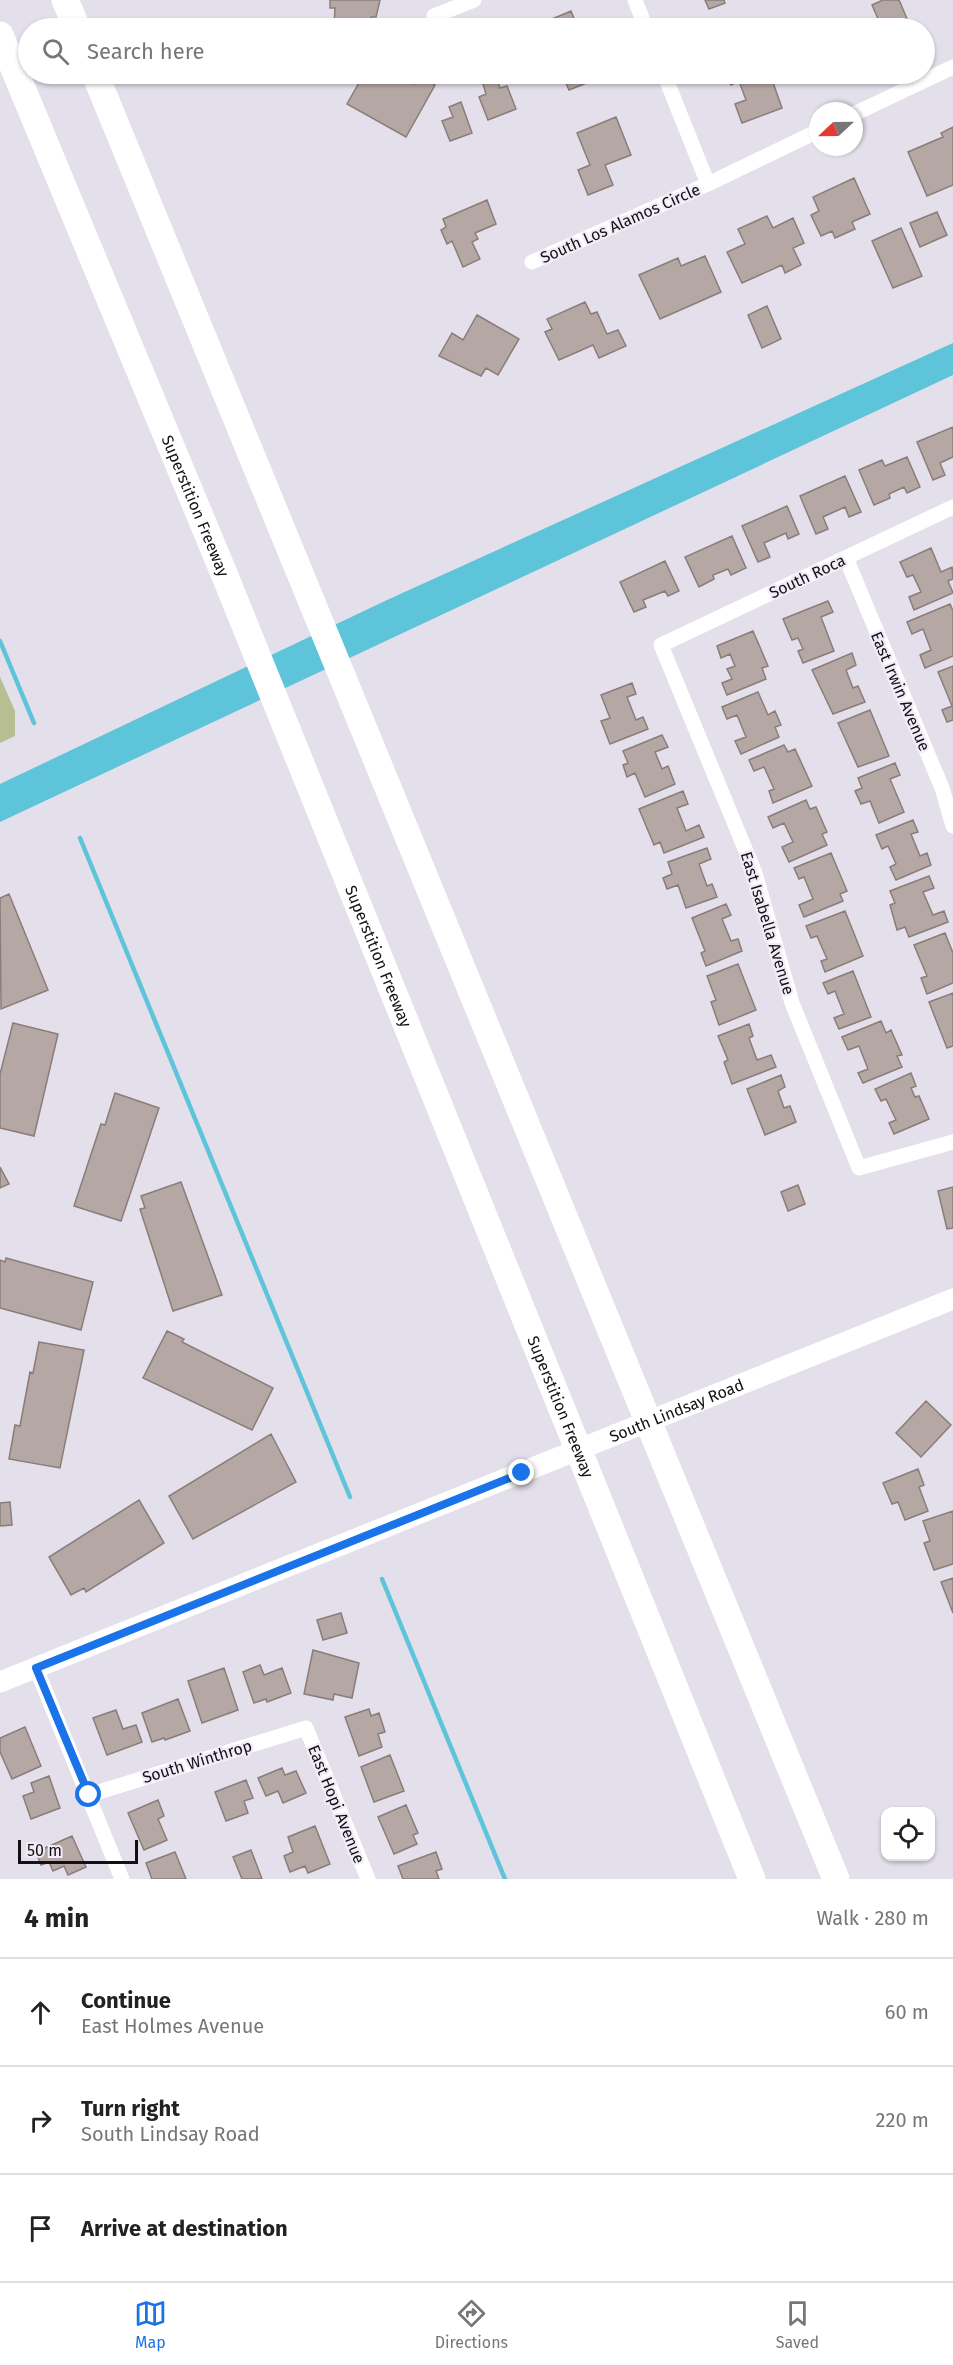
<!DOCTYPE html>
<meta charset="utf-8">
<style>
body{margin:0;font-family:"Fira Sans",sans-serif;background:#f6f6f6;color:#222}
.controls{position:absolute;right:18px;bottom:18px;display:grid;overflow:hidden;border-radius:12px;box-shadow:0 2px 4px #0004}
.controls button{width:54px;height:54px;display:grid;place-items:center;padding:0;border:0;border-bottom:2px solid #e0e0e0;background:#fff;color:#222;font:30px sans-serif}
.compass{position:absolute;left:809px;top:102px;width:54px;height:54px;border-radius:50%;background:#fff;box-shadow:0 2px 4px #0004;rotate:248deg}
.scale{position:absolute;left:18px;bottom:15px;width:120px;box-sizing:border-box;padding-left:6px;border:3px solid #121014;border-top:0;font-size:16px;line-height:21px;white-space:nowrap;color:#121014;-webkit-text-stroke:4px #f1ecf8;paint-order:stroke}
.stop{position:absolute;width:18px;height:18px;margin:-14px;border:4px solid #1a73e8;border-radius:50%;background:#fff}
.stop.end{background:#1a73e8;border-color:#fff;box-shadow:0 2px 6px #0008}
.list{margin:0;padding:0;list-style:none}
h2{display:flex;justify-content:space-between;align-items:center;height:78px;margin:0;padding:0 24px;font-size:26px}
h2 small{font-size:20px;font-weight:400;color:#767676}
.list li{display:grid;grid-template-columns:39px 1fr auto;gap:18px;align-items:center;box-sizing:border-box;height:108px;padding:0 24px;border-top:2px solid #e0e0e0}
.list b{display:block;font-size:22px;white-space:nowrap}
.list p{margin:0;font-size:20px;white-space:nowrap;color:#767676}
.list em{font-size:20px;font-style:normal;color:#767676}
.icon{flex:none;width:33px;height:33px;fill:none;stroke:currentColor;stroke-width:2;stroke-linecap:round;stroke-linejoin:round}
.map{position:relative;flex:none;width:953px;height:1879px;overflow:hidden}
.search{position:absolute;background:#fff;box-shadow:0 2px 4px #0004;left:18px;right:18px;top:18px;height:66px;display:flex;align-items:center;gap:15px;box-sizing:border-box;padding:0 21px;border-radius:33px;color:#767676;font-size:22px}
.sheet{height:402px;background:#fff}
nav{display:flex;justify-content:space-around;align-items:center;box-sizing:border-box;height:84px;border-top:2px solid #e0e0e0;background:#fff;font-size:16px;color:#767676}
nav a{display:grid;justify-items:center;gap:3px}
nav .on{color:#1a73e8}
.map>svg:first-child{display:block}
</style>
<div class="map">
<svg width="953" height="1879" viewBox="0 0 953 1879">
<rect width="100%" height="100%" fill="#e3dfeb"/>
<path fill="#b7bf92" d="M0,677l15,34v25l-15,7z"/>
<path fill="#5ec4d9" d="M953,343v32l-953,447v-38l387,-184z"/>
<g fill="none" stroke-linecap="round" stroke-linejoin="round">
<path stroke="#5ec4d9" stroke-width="4.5" d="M0,641l34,82
M80,838l270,659
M382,1579l123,300"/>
</g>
<path fill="#b5a7a4" stroke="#8a7d79" stroke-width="1.5" d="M330,0h50l-4,17h-5l-1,11 -36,-2 1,-18h-5z
M705,0h19l1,3 -16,6z
M883,0h16l12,28h-29l-10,-23z
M571,11l7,17h-30l-3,-6z
M364,74h32l18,10 4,-8 17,9 -29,52 -59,-33z
M562,74h23l4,8 -20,8z
M727,74h43l12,34 -40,15 -7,-19 11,-4 -7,-19 -8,4z
M497,79l3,9 7,-2 9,23 -28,11 -9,-23 7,-3 -3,-10z
M461,102l11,31 -22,8 -8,-20 11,-4 -4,-10z
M616,117l15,38 -26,10 8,20 -25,10 -10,-25 12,-5 -13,-32z
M953,127v58l-26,11 -19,-44 35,-15 -2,-4z
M854,178l16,36 -18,8 3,7 -20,9 -3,-7 -11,5 -10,-21 8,-4 -6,-14z
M487,200l9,24 -21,9 3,6 -6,3 8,17 -17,8 -11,-26 -5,3 -6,-14 5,-3 -3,-8z
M937,212l10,23 -27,12 -10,-24z
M767,216l6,12 20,-10 11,25 -11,5 8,17 -16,8 -3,-8 -40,18 -15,-31 18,-8 -7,-15z
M901,228l21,48 -29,12 -21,-47z
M705,256l16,36 -61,27 -21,-44 39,-17 3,8z
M585,302l6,12 6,-2 10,22 11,-4 8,16 -27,12 -6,-13 -34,15 -14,-28 7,-3 -5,-10z
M767,306l14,33 -19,9 -14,-33z
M477,315l42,24 -21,36 -12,-7 -5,8 -42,-20 13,-23 11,7z
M953,427v30l-13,6 5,12 -12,5 -16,-38z
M907,457l13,30 -13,6 -3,-6 -15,7 1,4 -16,7 -15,-35 23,-10 3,6z
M845,476l16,36 -12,5 -4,-10 -22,10 5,12 -12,5 -16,-38z
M787,506l12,28 -11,5 -2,-6 -22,10 6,14 -12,5 -16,-36z
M732,536l14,32 -15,7 -3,-6 -15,6 1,4 -15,8 -14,-30z
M931,548l10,24 11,-5 1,12 -5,2 5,12 -39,17 -5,-13 12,-5 -8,-17 -6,2 -7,-15z
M665,561l14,30 -11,5 -3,-5 -22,9 3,7 -12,5 -14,-30z
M828,601l5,11 -12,5 13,34 -31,12 -5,-12 5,-2 -5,-11 -6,2 -9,-21z
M950,604l3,7v45l-28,12 -5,-13 11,-5 -8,-21 -11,5 -5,-12z
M753,631l15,35 -6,2 4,11 -39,16 -5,-12 10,-4 -5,-10 8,-3 -5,-12 -9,4 -4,-12z
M852,653l4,12 -10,5 7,18 5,-2 7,16 -32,12 -21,-44z
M953,666v54l-6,2 -5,-12 10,-4 -14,-34z
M632,683l4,11 -9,3 9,23 7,-3 5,12 -38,15 -9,-23 9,-3 -9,-23z
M758,692l10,23 7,-4 6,14 -6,2 4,10 -38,17 -6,-13 11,-4 -9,-22 -10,4 -5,-12z
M870,710l19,46 -31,11 -20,-44z
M662,735l6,12 -13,5 7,17 6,-3 7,18 -30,13 -10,-24 -8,4 -4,-12 5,-2 -5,-12z
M784,745l4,7 7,-3 17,37 -39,17 -4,-12 5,-2 -10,-22 -10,4 -5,-11z
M895,763l5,12 -10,4 14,33 -25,11 -9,-22 -9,3 -6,-13 7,-3 -4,-10z
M683,791l5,13 -11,4 9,23 13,-6 5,12 -40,16 -4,-11 -6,3 -15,-36z
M806,800l4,9 6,-2 11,25 -5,2 5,11 -38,17 -7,-15 11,-5 -9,-19 -11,5 -5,-11z
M913,820l5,12 -7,2 9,22 7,-3 4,12 -35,15 -6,-13 6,-3 -8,-18 -6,3 -6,-14z
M707,848l4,11 -12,5 8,22 5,-2 5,13 -31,11 -8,-23 -11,4 -4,-11 9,-4 -4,-12z
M831,853l16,38 -7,3 3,7 -39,16 -5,-12 14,-6 -9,-22 -5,2 -5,-11z
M929,876l5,12 -11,4 10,23 11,-4 4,11 -39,15 -4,-10 -8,3 -7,-25 5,-2 -5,-12z
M9,894l39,96 -47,19 -1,-111z
M726,904l5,11 -9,4 9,22 7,-2 4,12 -36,15 -5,-13 4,-2 -13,-33z
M845,911l18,45 -38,16 -4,-11 6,-2 -10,-23 -6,2 -5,-12z
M945,933l8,20v30l-26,11 -6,-16 6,-2 -13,-31z
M738,964l18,46 -37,15 -8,-23 5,-2 -9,-24z
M853,971l18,46 -32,12 -5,-11 10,-4 -9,-23 -7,3 -5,-11z
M953,993v53l-6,2 -18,-46z
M881,1021l5,12 5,-3 11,25 -5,1 5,11 -39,16 -5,-10 10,-4 -9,-23 -11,4 -6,-13z
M13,1023l45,11 -24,102 -34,-8v-54z
M749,1024l4,12 -4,2 8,22 14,-5 5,12 -44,17 -8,-22 4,-2 -10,-24z
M911,1073l5,13 -5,2 4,9 4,-1 10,23 -35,15 -5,-11 7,-3 -10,-21 -5,2 -6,-12z
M781,1075l4,12 -7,4 6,17 6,-2 6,16 -31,13 -18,-46z
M115,1093l44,15 -38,113 -47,-15 27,-82 4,1z
M0,1167l9,17 -9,4z
M181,1182l41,113 -49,16 -33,-102 5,-1 -4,-12z
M798,1185l7,19 -17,7 -7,-19z
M953,1187v41l-6,1 -9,-38z
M6,1258l87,24 -12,48 -81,-22v-48l5,2z
M167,1331l17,8 -2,3 91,46 -21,42 -109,-52z
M39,1342l45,8 -24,118 -51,-9 6,-34 5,1 10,-54 3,1z
M926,1401l25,24 -30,32 -25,-24z
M271,1434l25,48 -103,57 -24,-43z
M918,1469l6,16 -5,2 9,24 -23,9 -7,-18 -6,2 -9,-21z
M139,1500l25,43 -78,49 -2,-4 -13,7 -22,-38z
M10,1502l2,23 -12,1v-23z
M953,1511v53l-19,6 -10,-27 6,-2 -7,-20z
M953,1578v35l-12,-31z
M341,1613l6,20 -24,7 -6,-20z
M313,1650l46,13 -7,35 -18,-4 -1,6 -29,-6z
M260,1665l4,10 18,-7 9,25 -24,9 -1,-3 -12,4 -11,-31z
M224,1668l14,42 -36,13 -14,-42z
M178,1699l12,32 -25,9 -1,-2 -12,4 -10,-29z
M369,1709l2,7 8,-3 6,19 -7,2 4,13 -23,9 -14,-39z
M116,1710l7,19 13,-4 6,17 -35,13 -14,-37z
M25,1727l16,39 -29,13 -12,-27v-14z
M390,1755l14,36 -30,11 -13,-35z
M282,1768l3,7 11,-4 10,22 -23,10 -5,-12 -12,5 -8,-18z
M49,1776l11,32 -29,11 -8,-23 11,-4 -3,-9z
M246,1780l7,18 -9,3 4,12 -22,8 -11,-29z
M158,1800l6,16 -6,3 9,21 -23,10 -16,-37z
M406,1805l12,28 -5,2 4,9 -23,10 -16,-37z
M315,1826l15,38 -22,9 -3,-7 -15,6 -6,-16 9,-4 -5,-15z
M72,1836l14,31 -18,8 -4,-9 -11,5 -4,-9 -8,3 -5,-13z
M251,1850l11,29h-20l-9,-22z
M175,1852l11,27h-34l-6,-16z
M436,1852l6,17 -6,2 3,8h-36l-5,-13z"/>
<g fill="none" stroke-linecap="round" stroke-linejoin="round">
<path stroke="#fff" stroke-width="15" d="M635,0l11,28
M434,16l40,-16
M664,74l44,110
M854,114l99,-47
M532,262l176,-78 110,-53
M953,507l-292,138 94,228 37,130 67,165 94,-26
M846,558l96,230 11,38
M36,1668l86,211
M89,1795l217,-67 62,151"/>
<path stroke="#fff" stroke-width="21" id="s1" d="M0,1682l953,-383"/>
<g stroke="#fff" stroke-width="27">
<path d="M65,0l12,28"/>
<path id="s2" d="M0,35l225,541 527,1303"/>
<path d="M95,74l741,1805"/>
</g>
</g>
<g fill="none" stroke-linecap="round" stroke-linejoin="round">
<path stroke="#1a73e8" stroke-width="8" d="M89,1795l-53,-127 486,-195"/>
</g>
<g text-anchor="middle" stroke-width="4.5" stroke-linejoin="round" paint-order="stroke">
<g font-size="16" fill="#121014" stroke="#f1ecf8">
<text transform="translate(620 223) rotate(-24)" y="6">South Los Alamos Circle</text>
<text dy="6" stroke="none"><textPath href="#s2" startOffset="510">Superstition Freeway</textPath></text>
<text transform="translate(807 576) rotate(-25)" y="6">South Roca</text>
<text transform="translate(901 691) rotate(67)" y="6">East Irwin Avenue</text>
<text transform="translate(768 923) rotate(73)" y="6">East Isabella Avenue</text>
<text dy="6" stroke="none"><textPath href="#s2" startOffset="996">Superstition Freeway</textPath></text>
<text dy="6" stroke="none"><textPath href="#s2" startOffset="1482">Superstition Freeway</textPath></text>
<text dy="6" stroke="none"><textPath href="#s1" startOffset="729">South Lindsay Road</textPath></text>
<text transform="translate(197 1761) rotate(-17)" y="6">South Winthrop</text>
<text transform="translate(337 1804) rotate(68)" y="6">East Hopi Avenue</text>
</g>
</g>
</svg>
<div class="controls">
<button><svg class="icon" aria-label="locate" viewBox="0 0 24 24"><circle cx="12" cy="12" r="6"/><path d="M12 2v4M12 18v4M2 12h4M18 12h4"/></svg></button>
</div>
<svg class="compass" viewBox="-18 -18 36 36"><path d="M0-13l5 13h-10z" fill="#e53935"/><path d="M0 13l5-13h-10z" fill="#767676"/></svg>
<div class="scale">50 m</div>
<div class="stop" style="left:89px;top:1795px"></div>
<div class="stop end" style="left:522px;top:1473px"></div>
<div class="search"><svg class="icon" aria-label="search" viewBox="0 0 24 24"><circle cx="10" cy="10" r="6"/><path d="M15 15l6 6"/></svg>Search here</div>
</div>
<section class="sheet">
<h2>4 min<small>Walk · 280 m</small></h2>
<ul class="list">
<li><svg class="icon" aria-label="ahead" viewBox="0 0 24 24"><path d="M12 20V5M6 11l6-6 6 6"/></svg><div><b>Continue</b><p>East Holmes Avenue</p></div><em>60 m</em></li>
<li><svg class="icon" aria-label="right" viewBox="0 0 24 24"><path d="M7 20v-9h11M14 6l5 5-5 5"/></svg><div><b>Turn right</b><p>South Lindsay Road</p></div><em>220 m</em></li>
<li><svg class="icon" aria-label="arrive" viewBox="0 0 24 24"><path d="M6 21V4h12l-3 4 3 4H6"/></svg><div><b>Arrive at destination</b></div></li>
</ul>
</section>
<nav>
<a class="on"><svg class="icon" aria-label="map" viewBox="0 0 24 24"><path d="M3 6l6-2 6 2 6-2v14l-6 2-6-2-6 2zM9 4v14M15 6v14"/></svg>Map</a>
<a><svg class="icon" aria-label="directions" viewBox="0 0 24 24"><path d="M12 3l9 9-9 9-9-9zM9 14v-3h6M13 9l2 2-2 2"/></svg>Directions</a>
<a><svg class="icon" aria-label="saved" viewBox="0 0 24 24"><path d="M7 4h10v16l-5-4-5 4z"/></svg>Saved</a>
</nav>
